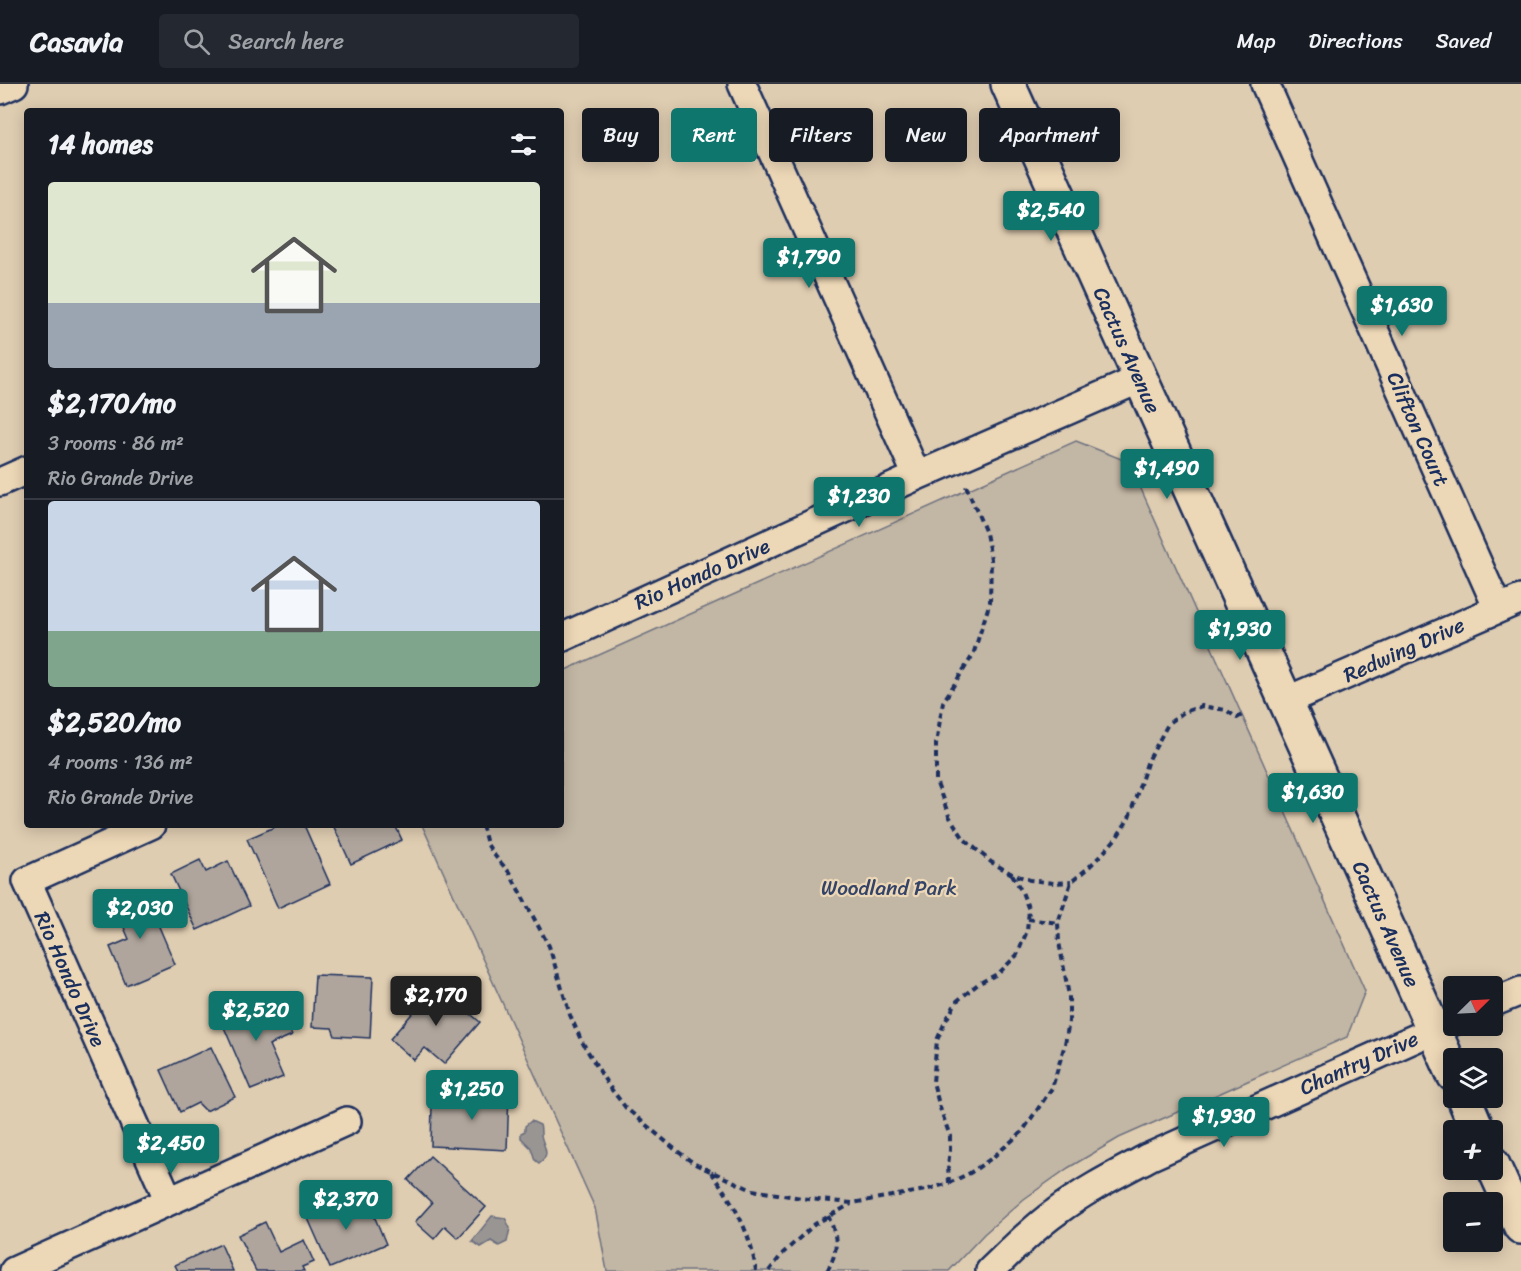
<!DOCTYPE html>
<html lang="en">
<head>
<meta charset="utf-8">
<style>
  :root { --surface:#171b24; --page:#242831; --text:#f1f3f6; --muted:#9ea1a6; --line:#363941; --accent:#0f766e }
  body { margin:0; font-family:Sriracha,sans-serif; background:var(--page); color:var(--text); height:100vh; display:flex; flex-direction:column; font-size:22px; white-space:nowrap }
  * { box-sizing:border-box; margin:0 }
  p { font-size:20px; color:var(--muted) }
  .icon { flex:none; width:33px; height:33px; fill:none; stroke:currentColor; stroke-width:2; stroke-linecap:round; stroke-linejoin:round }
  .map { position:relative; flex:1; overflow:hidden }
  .side { position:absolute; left:24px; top:24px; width:540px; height:720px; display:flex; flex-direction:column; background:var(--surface); border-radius:6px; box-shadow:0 3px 15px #0003 }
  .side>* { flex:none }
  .banner { position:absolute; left:582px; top:24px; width:570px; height:54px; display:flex; gap:12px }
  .needle { width:39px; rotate:66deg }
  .fabs { position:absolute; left:1443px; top:892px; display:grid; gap:12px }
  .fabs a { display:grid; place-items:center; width:60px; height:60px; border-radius:6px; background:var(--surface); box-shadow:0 3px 15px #0003; font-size:30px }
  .price { position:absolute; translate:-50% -51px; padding:0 14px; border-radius:6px; background:var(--accent); color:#fff; font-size:20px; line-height:39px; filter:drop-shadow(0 2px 3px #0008) }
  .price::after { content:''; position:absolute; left:50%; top:36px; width:18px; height:14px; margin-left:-9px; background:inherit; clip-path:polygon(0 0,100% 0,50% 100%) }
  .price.current { background:#222; color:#fff }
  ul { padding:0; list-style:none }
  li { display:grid; align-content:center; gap:12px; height:318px; padding:0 24px }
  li+li { border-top:2px solid var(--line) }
  li span { display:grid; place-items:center; height:186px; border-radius:6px; color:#555 }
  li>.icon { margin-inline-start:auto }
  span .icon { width:108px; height:108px; fill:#fffc; stroke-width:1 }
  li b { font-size:26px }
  h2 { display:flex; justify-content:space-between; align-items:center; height:72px; padding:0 24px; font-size:26px }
  .pill { padding:0 21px; border-radius:6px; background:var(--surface); box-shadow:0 3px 15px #0003; font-size:21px; line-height:54px }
  .pill.current { background:var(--accent); color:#fff }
  header { display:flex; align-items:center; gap:36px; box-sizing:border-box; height:84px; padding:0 30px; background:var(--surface); border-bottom:2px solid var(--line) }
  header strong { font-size:28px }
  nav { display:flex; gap:33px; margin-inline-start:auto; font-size:21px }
  .search { width:420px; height:54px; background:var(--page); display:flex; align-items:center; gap:15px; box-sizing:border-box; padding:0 21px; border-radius:6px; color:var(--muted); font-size:22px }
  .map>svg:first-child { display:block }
  .green { fill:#c2b6a4; stroke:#6e7281; stroke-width:1.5 }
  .water { fill:#999593; stroke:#676c7e; stroke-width:1.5 }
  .building { fill:#afa59c; stroke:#1b2f5e; stroke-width:1.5 }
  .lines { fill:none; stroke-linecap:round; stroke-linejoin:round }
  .minor-casing { stroke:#1b2f5e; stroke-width:32 }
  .secondary-casing { stroke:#1b2f5e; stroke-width:38 }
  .path { stroke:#1b2f5e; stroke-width:4; stroke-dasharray:6 4.5; stroke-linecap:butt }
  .minor { stroke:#ecd7b6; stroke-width:27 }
  .secondary { stroke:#ecd7b6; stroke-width:33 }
  .labels { text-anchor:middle; stroke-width:4.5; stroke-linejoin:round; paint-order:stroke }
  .street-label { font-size:21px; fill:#1b2f5e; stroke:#ecd7b6 }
  .park-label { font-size:21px; fill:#344368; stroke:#ecd7b6 }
</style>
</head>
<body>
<header>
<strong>Casavia</strong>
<div class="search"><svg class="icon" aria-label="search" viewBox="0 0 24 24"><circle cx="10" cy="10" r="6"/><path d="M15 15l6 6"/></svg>Search here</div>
<nav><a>Map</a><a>Directions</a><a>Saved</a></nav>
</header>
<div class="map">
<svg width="1521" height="1187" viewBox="0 0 1521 1187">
  <rect width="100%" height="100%" fill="#dfcdb1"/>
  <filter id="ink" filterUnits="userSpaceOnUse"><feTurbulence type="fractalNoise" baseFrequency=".0167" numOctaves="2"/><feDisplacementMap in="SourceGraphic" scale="12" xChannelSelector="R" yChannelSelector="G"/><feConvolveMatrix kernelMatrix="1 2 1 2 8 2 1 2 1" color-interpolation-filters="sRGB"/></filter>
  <g filter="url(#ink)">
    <!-- green -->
    <path class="green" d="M1076 357 1129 378 1365 907 1347 953 1119 1054 1068 1084 1024 1115 984 1150 949 1187H607L595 1124 422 741H561V588Z"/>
    <!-- water -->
    <path class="water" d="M531 1037 540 1041C541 1044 541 1048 541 1051 543 1063 552 1070 539 1079L535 1076 531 1064 521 1054V1049L525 1047V1042Z
      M492 1132 505 1134 510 1144 507 1158 499 1162 491 1157 481 1163 472 1157Z"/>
    <!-- building -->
    <path class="building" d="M279 741H304L330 800 278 824 247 755Z
      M333 741H395L402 756 351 780Z
      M200 776 206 788 228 777 249 822 197 846 171 790Z
      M143 805 175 880 126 901 110 863 129 855 113 818Z
      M315 891 373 893 370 954 335 952 332 944 312 943Z
      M437 901 480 938 444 980 425 964 414 976 390 955Z
      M261 917 268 934 282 928 292 951 269 961 283 993 251 1006 220 934Z
      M211 963 235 1013 206 1027 198 1019 180 1028 161 986Z
      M457 1006 509 1008 507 1066 431 1062 432 1021 456 1022Z
      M430 1072 486 1123 458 1154 445 1142 434 1155 415 1138 432 1119 408 1096Z
      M343 1114 347 1124 367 1115 386 1160 330 1184 306 1130Z
      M265 1138 279 1168 304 1156 314 1178 302 1183 304 1187H256L238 1151Z
      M221 1160 233 1187H178L175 1181Z"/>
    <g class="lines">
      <!-- minor casing -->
      <g class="minor-casing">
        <path id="minor" d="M742 0 917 392
          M1265 0 1498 525
          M0 6 14 0
          M0 398 27 386
          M561 554 917 392 1140 295
          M1286 617 1521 515
          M151 741 27 797 169 1117
          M1492 919 1521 907
          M14 1187 347 1037
          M990 1187C1011 1167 1032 1145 1056 1128 1085 1106 1117 1090 1149 1073L1454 937"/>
      </g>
      <!-- secondary casing -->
      <g class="secondary-casing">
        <path id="secondary" d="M1008 0 1454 991
          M1464 1014 1478 1047
          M1492 1079 1521 1143"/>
      </g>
      <!-- path -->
      <path class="path" d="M966 402 986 449 991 475 990 518 973 571 943 618 936 660V697L949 732 964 755 991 778 1012 790 1030 796 1054 799 1071 798
        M482 741 487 760 495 772 509 788 549 862 570 931 581 956 608 1001 626 1024 677 1067 695 1080 752 1106 808 1115 852 1119 926 1106 949 1099 970 1089 992 1074 1022 1048 1052 1004 1065 960 1069 937V912L1059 858 1058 839 1071 798 1088 784 1104 768 1117 753 1129 734 1147 679 1168 640 1184 628 1202 622 1226 626 1237 634 1245 629
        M1028 835 1058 839
        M711 1088C734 1119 751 1149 756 1187
        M949 1099 948 1081 950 1066V1052L940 1024 933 998 937 956 945 938 957 917 978 900 999 889 1017 871 1027 847 1029 826 1022 808 1012 790
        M769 1187 783 1169 815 1140 851 1120
        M827 1187C839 1167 838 1152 828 1132"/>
      <!-- minor -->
      <use href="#minor" class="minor"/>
      <!-- secondary -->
      <use href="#secondary" class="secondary"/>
    </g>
  </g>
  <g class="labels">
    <!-- street labels -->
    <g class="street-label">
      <text transform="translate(1127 266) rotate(66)" y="7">Cactus Avenue</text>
      <text transform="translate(1418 345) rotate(66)" y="7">Clifton Court</text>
      <text transform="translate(702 490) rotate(-24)" y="7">Rio Hondo Drive</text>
      <text transform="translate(1404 566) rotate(-24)" y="7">Redwing Drive</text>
      <text transform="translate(1386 840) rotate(66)" y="7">Cactus Avenue</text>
      <text transform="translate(70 895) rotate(66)" y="7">Rio Hondo Drive</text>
      <text transform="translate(1359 979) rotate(-24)" y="7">Chantry Drive</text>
    </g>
    <!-- park labels -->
    <g class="park-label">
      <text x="889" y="811">Woodland Park</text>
    </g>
  </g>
</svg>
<div class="fabs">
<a><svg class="needle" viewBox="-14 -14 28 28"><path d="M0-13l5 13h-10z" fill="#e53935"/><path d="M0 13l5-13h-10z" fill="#9ea1a6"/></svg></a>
<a><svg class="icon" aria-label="layers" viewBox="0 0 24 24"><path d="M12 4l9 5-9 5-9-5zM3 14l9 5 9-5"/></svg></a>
<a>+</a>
<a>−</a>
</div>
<b class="price" style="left:1051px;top:158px">$2,540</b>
<b class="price" style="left:809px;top:205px">$1,790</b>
<b class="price" style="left:1402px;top:253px">$1,630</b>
<b class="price" style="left:1167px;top:416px">$1,490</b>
<b class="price" style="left:859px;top:444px">$1,230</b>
<b class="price" style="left:1240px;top:577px">$1,930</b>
<b class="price" style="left:1313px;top:740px">$1,630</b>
<b class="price" style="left:140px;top:856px">$2,030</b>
<b class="price current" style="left:436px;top:943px">$2,170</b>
<b class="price" style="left:256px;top:958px">$2,520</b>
<b class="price" style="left:472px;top:1037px">$1,250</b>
<b class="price" style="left:1224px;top:1064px">$1,930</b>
<b class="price" style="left:171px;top:1091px">$2,450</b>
<b class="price" style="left:346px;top:1147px">$2,370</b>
<div class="banner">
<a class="pill">Buy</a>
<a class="pill current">Rent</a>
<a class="pill">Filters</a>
<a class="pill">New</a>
<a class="pill">Apartment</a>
</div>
<section class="side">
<h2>14 homes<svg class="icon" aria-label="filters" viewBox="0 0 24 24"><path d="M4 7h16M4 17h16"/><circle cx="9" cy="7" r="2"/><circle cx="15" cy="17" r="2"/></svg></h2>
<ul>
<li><span style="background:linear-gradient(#dfe7d0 65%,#9aa5b1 0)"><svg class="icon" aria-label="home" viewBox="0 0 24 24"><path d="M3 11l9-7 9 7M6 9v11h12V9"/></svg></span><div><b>$2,170/mo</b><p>3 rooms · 86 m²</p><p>Rio Grande Drive</p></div></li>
<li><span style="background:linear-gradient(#c9d6e8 70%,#7fa58c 0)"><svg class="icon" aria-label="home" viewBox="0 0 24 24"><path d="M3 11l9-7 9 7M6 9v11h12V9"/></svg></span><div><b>$2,520/mo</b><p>4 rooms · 136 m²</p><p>Rio Grande Drive</p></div></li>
</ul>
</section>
</div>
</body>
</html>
